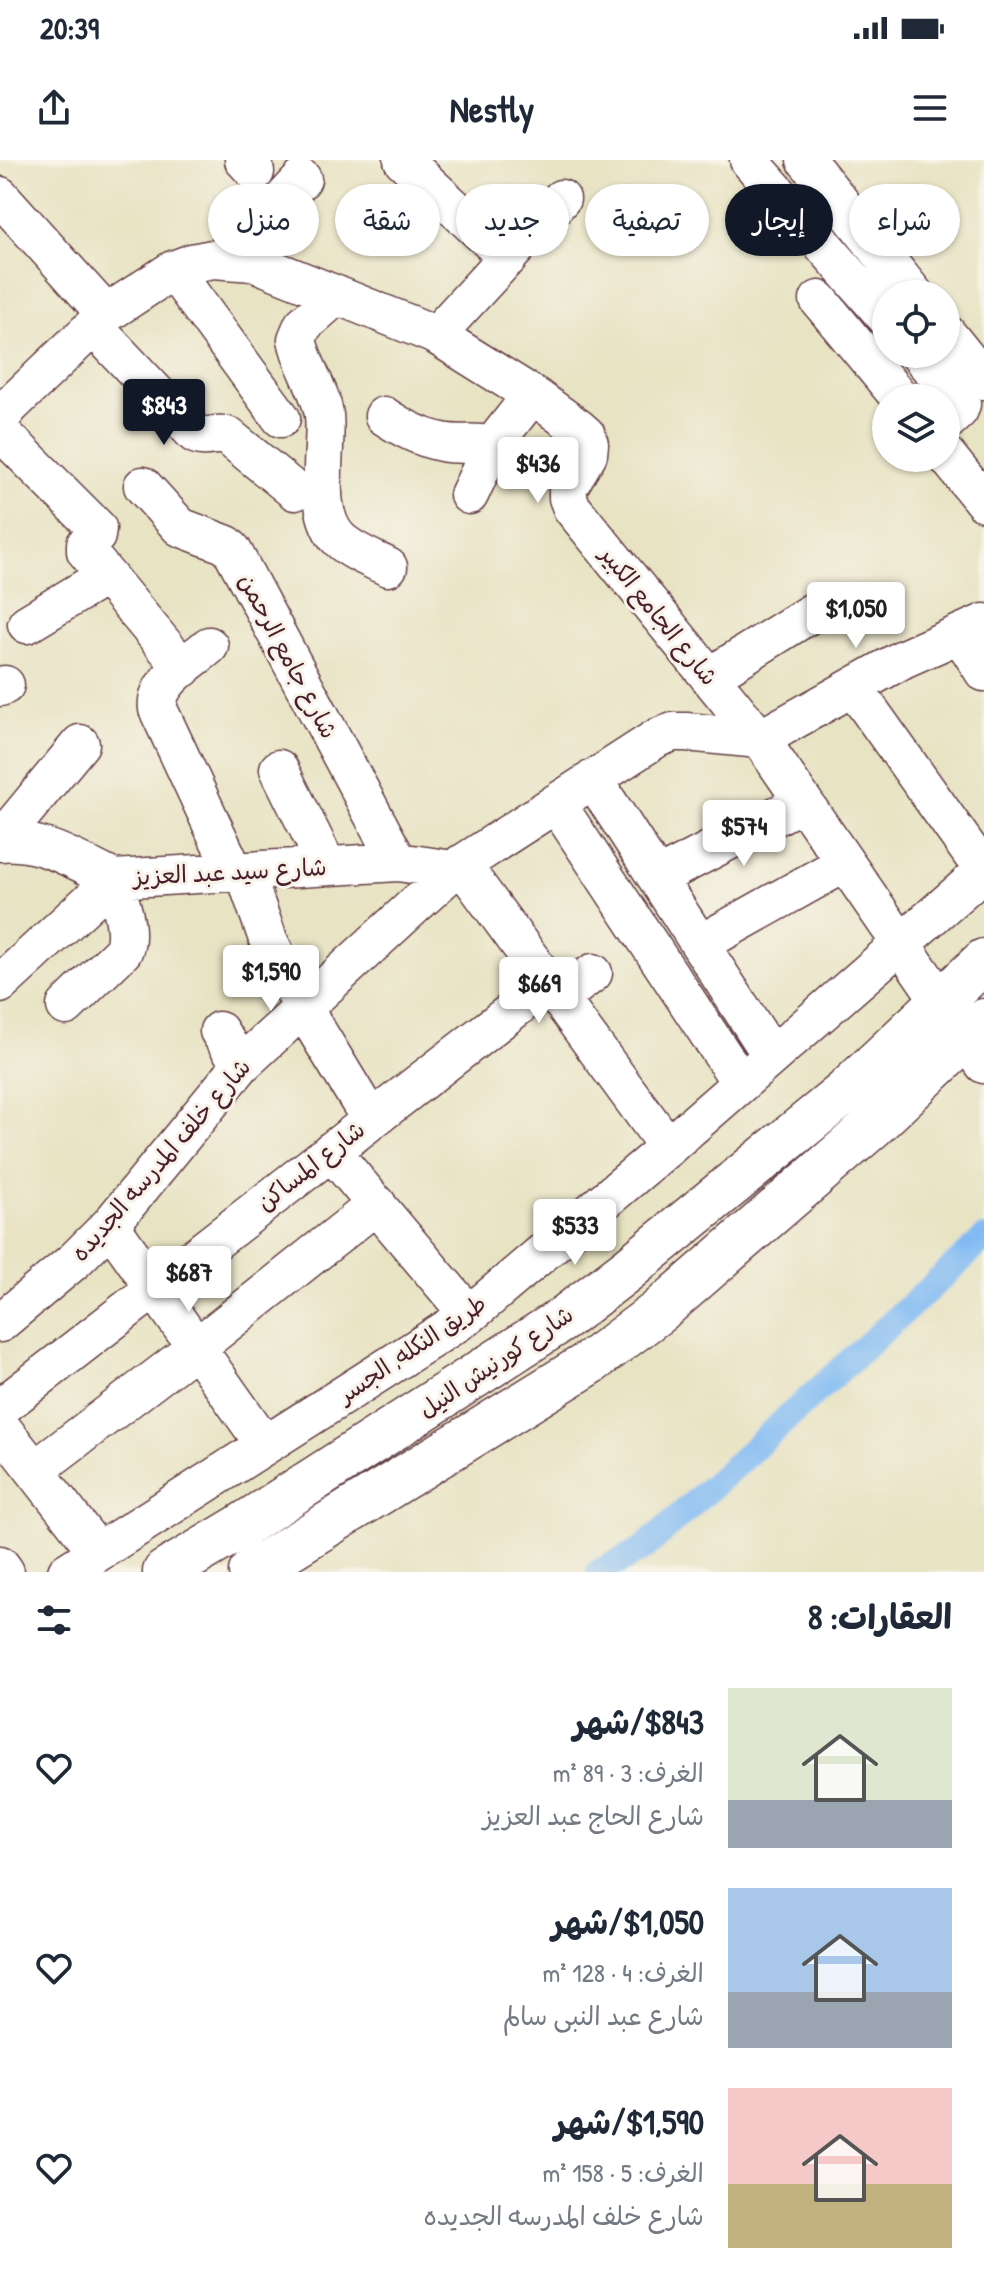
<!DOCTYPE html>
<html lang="ar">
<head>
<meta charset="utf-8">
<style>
  :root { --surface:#fff; --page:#f2f2f3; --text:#1f2937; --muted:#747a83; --accent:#111827 }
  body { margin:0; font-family:"Patrick Hand","Playpen Sans Arabic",sans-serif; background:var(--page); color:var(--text); direction:rtl; height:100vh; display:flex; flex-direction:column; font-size:30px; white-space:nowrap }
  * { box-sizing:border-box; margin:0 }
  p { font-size:26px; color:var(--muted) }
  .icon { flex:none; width:44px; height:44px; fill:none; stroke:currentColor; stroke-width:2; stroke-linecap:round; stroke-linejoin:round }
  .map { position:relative; height:1412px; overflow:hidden; direction:ltr }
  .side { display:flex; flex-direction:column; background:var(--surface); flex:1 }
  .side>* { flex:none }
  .guide { position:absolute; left:24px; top:24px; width:936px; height:72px; direction:rtl; display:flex; gap:16px }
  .buttons { position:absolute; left:872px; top:120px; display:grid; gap:16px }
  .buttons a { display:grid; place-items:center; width:88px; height:88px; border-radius:50%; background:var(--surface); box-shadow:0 2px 6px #0004; font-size:40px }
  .price { position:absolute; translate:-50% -68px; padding:0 18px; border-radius:8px; background:#fff; color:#222; font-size:26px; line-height:52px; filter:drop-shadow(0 2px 4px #0008) }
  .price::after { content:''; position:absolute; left:50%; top:48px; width:24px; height:18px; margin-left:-12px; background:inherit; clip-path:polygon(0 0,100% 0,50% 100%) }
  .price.selected { background:var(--accent); color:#fff }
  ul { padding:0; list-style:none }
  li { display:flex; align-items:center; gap:24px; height:200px; padding:0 32px }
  li span { display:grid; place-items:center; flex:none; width:224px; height:160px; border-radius:0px; color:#555 }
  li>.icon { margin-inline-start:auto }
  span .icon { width:96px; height:96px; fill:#fffc; stroke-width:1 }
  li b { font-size:34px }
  h2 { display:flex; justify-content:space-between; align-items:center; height:96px; padding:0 32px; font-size:34px }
  .tag { padding:0 28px; border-radius:36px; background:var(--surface); box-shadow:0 2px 6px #0004; font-size:28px; line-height:72px }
  .tag.selected { background:var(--accent); color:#fff }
  .status { display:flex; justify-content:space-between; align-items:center; height:56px; padding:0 40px; background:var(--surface); direction:ltr }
  .status svg { height:22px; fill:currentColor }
  header { display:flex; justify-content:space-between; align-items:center; height:104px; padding:0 32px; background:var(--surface); font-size:36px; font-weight:700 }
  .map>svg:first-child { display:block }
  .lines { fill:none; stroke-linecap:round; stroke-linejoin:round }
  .canal { stroke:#82bbf3; stroke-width:26 }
  .minor-casing { stroke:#623c42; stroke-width:41 }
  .major-casing { stroke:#623c42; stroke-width:47 }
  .minor { stroke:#fff; stroke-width:38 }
  .major { stroke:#fff; stroke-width:44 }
  .labels { text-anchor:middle; stroke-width:6; stroke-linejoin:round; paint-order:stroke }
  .street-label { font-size:24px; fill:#4a1f2b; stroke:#f7f3e8 }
</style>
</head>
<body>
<div class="status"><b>20:39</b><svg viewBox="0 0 49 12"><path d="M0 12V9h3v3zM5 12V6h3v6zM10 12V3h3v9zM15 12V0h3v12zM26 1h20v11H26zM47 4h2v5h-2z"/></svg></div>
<header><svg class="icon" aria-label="menu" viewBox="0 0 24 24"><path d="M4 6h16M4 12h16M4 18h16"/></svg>Nestly<svg class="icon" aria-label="share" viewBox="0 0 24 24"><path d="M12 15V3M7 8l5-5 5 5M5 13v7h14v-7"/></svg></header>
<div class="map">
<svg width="984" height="1412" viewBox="0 0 984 1412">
  <rect width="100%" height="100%" fill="#f7f3e8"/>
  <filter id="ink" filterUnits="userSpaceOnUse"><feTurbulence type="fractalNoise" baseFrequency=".0125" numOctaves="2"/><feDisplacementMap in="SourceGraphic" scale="16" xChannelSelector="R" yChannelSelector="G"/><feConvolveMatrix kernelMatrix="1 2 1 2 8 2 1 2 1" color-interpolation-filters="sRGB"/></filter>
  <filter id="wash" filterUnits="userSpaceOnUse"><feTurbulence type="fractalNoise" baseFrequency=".006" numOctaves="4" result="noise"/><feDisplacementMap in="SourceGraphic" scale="32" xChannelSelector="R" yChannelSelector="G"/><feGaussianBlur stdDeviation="1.8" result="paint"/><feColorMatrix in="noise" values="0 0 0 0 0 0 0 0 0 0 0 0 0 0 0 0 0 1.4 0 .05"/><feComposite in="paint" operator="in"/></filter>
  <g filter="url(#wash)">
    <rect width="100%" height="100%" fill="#e8e3c3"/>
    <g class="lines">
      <!-- canal -->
      <path class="canal" d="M599 1412 643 1389 984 1079"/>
    </g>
  </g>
  <g filter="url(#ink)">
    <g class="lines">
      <!-- minor casing -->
      <g class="minor-casing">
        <path id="minor" d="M244 0 255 12
          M403 0 508 98
          M749 0 886 157
          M806 0 914 134
          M0 36 106 154
          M228 99 302 19
          M173 110 281 258
          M337 135 303 165 297 179C302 206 320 228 324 255 328 289 311 353 340 380 353 392 372 399 388 407
          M819 140 900 238
          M93 166 195 274C207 280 217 271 229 277L295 331
          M946 173 984 220
          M436 175 561 39
          M919 194 961 244 959 250 946 262
          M384 256C402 268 420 278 442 282 459 286 475 281 492 286
          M0 259 10 246 106 154 173 110 192 103 213 99 254 102 436 175 537 238 578 268 586 275 589 284 588 294 568 327V338L572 348 760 579 984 904
          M0 271 97 368 96 376 86 384V391L183 508
          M946 295 984 342
          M143 326 180 367 227 385 232 390 398 702
          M469 335 492 286 532 235
          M27 464 106 416
          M960 474 984 512
          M209 486C191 502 154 522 158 549L234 712
          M709 517 813 452
          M0 527 5 525
          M279 609 327 706
          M593 619 772 896
          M556 643 741 923
          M0 681 80 584
          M0 682C41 678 78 702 114 719 119 741 132 770 123 791L66 846
          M461 704 668 987
          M244 711 269 782 303 848 371 960
          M657 718 803 642
          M700 784 845 703
          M0 824 114 719 398 702 453 710
          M558 839 593 813
          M219 871 241 905
          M331 991 469 1155
          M110 1065 265 1285
          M0 1163 75 1100 110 1065 241 905 453 710 657 578 673 572H686L760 579 903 499 984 463
          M0 1248 547 824
          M0 1266 98 1392
          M35 1310 197 1187 377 1044
          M0 1405 5 1412
          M67 1412 469 1155 668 987 984 711 853 527"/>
      </g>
      <!-- major casing -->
      <g class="major-casing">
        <path id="major" d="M165 1412 237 1369 563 1159 627 1110 844 933 984 801
          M251 1412 591 1202 658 1152 874 965 984 861"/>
      </g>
      <!-- minor -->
      <use href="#minor" class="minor"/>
      <!-- major -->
      <use href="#major" class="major"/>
    </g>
  </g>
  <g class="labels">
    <!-- street labels -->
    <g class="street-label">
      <text transform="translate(659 456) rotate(51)" y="8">شارع الجامع الكبير</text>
      <text transform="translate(288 496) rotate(62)" y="8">شارع جامع الرحمن</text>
      <text transform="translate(230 712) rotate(-3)" y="8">شارع سيد عبد العزيز</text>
      <text transform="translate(161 1000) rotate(-49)" y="8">شارع خلف المدرسه الجديده</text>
      <text transform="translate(311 1006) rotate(-38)" y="8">شارع المساكن</text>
      <text transform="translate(412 1189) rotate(-34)" y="8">طريق النكله, الجسر</text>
      <text transform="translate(496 1202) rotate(-34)" y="8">شارع كورنيش النيل</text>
    </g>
  </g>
</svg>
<div class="buttons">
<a><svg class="icon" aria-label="locate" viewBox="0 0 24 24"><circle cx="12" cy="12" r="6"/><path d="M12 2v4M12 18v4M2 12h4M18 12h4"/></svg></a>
<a><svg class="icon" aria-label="layers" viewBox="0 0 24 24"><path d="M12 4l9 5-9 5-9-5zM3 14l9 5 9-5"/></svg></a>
</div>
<b class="price selected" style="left:164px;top:287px">$843</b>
<b class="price" style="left:538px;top:345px">$436</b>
<b class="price" style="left:856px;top:490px">$1,050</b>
<b class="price" style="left:744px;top:708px">$574</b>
<b class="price" style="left:271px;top:853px">$1,590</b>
<b class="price" style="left:539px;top:865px">$669</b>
<b class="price" style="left:575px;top:1107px">$533</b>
<b class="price" style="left:189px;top:1154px">$687</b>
<div class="guide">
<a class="tag">شراء</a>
<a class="tag selected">إيجار</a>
<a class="tag">تصفية</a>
<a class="tag">جديد</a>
<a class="tag">شقة</a>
<a class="tag">منزل</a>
</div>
</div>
<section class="side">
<h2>العقارات: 8<svg class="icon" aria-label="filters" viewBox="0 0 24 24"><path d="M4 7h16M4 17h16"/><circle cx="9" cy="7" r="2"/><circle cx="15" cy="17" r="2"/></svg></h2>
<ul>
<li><span style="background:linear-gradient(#dfe7d0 70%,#9aa5b1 0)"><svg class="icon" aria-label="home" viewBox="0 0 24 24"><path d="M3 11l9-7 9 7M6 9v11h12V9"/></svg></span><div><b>$843/شهر</b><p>الغرف: 3 · 89 m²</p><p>شارع الحاج عبد العزيز</p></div><svg class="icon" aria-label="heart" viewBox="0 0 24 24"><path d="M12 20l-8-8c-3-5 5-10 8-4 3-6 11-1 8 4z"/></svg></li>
<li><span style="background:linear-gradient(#a9c7e8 65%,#9aa5b1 0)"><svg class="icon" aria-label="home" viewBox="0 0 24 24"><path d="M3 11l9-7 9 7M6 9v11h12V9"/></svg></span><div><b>$1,050/شهر</b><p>الغرف: 4 · 128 m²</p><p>شارع عبد النبى سالم</p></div><svg class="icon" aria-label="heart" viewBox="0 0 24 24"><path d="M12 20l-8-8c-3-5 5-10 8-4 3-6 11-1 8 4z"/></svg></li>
<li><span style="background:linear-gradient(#f6c9c9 60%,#c2b280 0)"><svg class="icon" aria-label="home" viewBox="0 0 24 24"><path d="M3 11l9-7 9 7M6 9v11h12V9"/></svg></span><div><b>$1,590/شهر</b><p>الغرف: 5 · 158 m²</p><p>شارع خلف المدرسه الجديده</p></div><svg class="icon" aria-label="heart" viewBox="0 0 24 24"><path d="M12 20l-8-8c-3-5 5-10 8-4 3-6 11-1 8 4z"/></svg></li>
</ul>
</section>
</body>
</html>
